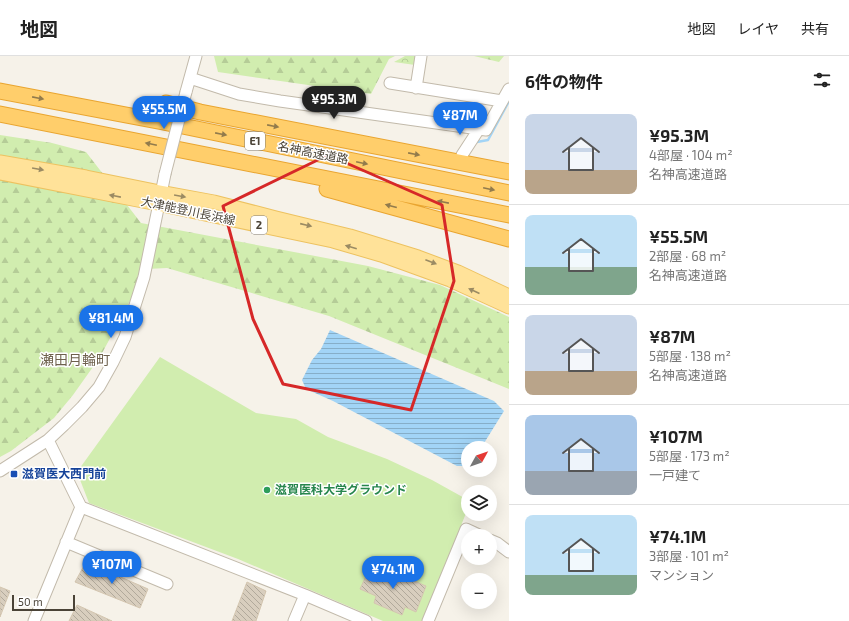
<!DOCTYPE html>
<html lang="ja">
<head>
<meta charset="utf-8">
<style>
  :root { --surface:#fff; --page:#f6f6f6; --text:#222; --muted:#767676; --line:#e0e0e0; --accent:#1a73e8 }
  body { margin:0; font-family:"Exo 2","Noto Sans JP",sans-serif; background:var(--page); color:var(--text); height:100vh; display:flex; flex-direction:column; font-size:15px; white-space:nowrap }
  * { box-sizing:border-box; margin:0 }
  p { font-size:13px; color:var(--muted) }
  .icon { flex:none; width:22px; height:22px; fill:none; stroke:currentColor; stroke-width:2; stroke-linecap:round; stroke-linejoin:round }
  .map { position:relative; flex:1; overflow:hidden }
  .details { display:flex; flex-direction:column; background:var(--surface); width:340px }
  .details>* { flex:none }
  .needle { width:26px; rotate:50deg }
  .buttons { position:absolute; left:461px; top:385px; display:grid; gap:8px }
  .buttons a { display:grid; place-items:center; width:36px; height:36px; border-radius:50%; background:var(--surface); box-shadow:0 4px 16px #0002; font-size:20px }
  .scale { position:absolute; left:12px; bottom:10px; width:63px; box-sizing:border-box; padding-left:4px; border:2px solid #4a4337; border-top:0; font-size:11px; line-height:14px; white-space:nowrap; color:#4a4337; -webkit-text-stroke:3px #fff; paint-order:stroke }
  .price { position:absolute; translate:-50% -34px; padding:0 9px; border-radius:14px; background:var(--accent); color:#fff; font-size:13px; line-height:26px; filter:drop-shadow(0 1px 2px #0008) }
  .price::after { content:''; position:absolute; left:50%; top:24px; width:12px; height:9px; margin-left:-6px; background:inherit; clip-path:polygon(0 0,100% 0,50% 100%) }
  .price.current { background:#222; color:#fff }
  ul { padding:0; list-style:none }
  li { display:flex; align-items:center; gap:12px; height:100px; padding:0 16px }
  li+li { border-top:1px solid var(--line) }
  li span { display:grid; place-items:center; flex:none; width:112px; height:80px; border-radius:8px; color:#555 }
  li>.icon { margin-inline-start:auto }
  span .icon { width:48px; height:48px; fill:#fffc; stroke-width:1 }
  li b { font-size:17px }
  h2 { display:flex; justify-content:space-between; align-items:center; height:48px; padding:0 16px; font-size:17px }
  header { display:flex; align-items:center; gap:24px; box-sizing:border-box; height:56px; padding:0 20px; background:var(--surface); border-bottom:1px solid var(--line) }
  header strong { font-size:19px }
  nav { display:flex; gap:22px; margin-inline-start:auto; font-size:14px }
  main { display:flex; flex:1; min-height:0 }
  .map>svg:first-child { display:block }
  .forest { fill:url(#forest-firs) }
  .park { fill:url(#park-crowns) }
  .pitch { fill:#d1edaf }
  .water { fill:url(#water-rules) }
  .lines { fill:none; stroke-linecap:round; stroke-linejoin:round }
  .stream { stroke:#a2d4f6; stroke-width:2.5 }
  .building { fill:url(#building-back-hatch); stroke:#d4c6b0 }
  .minor-casing { stroke:#c2baab; stroke-width:13 }
  .major-casing { stroke:#edc260; stroke-width:15 }
  .highway-casing { stroke:#e9a530; stroke-width:17 }
  .minor { stroke:#fff; stroke-width:11 }
  .major { stroke:#ffe299; stroke-width:13 }
  .highway { stroke:#ffce6b; stroke-width:15 }
  .minor-bridge-casing { stroke:#c2baab; stroke-width:13; stroke-linecap:butt }
  .minor-bridge { stroke:#fff; stroke-width:11 }
  .oneway { fill:#927b4c }
  .oneway2 { fill:#9b8b63 }
  .marked { fill:none; stroke:#d62828; stroke-width:3; stroke-linejoin:round }
  .transit-dot { fill:#1a4fb4; stroke:#fff; stroke-width:1.5 }
  .leisure-dot { fill:#2e9e5b; stroke:#fff; stroke-width:1.5 }
  .labels { text-anchor:middle; stroke-width:3; stroke-linejoin:round; paint-order:stroke }
  .shield { fill:#fff; stroke:#807b73; stroke-width:1 }
  .shield-label { font-size:11px; font-weight:bold; fill:#4a4337 }
  .street-label { font-size:12px; fill:#4a4337; stroke:#fff }
  .transit-label { font-size:12px; font-weight:bold; fill:#164399; stroke:#fff; text-anchor:start }
  .leisure-label { font-size:12px; font-weight:bold; fill:#27864d; stroke:#fff; text-anchor:start }
  .quarter-label { font-size:14px; fill:#6e614d; stroke:#fff }
</style>
</head>
<body>
<header>
<strong>地図</strong>
<nav><a>地図</a><a>レイヤ</a><a>共有</a></nav>
</header>
<main>
<div class="map">
<svg width="509" height="565" viewBox="0 0 509 565">
  <defs>
    <pattern id="forest-firs" width="22" height="20" patternUnits="userSpaceOnUse"><rect width="22" height="20" fill="#d1edaf"/><path d="M5 1l3.5 6h-7zM16 11l3.5 6h-7z" fill="#b5cc97"/></pattern>
    <pattern id="park-crowns" width="20" height="18" patternUnits="userSpaceOnUse"><rect width="20" height="18" fill="#d1edaf"/><path d="M2 6a3 3 0 1 1 6 0M12 15a3 3 0 1 1 6 0" fill="none" stroke="#b5cc97"/></pattern>
    <pattern id="water-rules" width="6" height="5" patternUnits="userSpaceOnUse"><rect width="6" height="5" fill="#a2d4f6"/><path d="M0 2.5h6" fill="none" stroke="#86aec8"/></pattern>
    <pattern id="building-back-hatch" width="6" height="6" patternUnits="userSpaceOnUse"><rect width="6" height="6" fill="#d8cebe"/><path d="M-1 5l2 2M0 0l6 6M5-1l2 2" fill="none" stroke="#b1a99b"/></pattern>
  </defs>
  <rect width="100%" height="100%" fill="#f6f2e9"/>
  <!-- forest -->
  <path class="forest" d="M214 0H395L389 3 371 38 218 16Z
    M474 0H504L499 6Z
    M0 79 52 87 86 96 141 167 368 210 440 229 509 261V333L329 260 167 212 147 213 100 301 73 339 54 362 11 395 0 401Z"/>
  <!-- park -->
  <path class="park" d="M405 0H416L415 9 394 6Z"/>
  <!-- pitch -->
  <path class="pitch" d="M160 301 256 357 296 363 328 381 387 403 432 424 468 444V452L424 563 422 565H383L238 503 89 447 77 416Z"/>
  <!-- water -->
  <path class="water" d="M330 274 494 345 504 355 481 392H468V410H457L333 345 306 333 302 324 312 304 321 293Z"/>
  <g class="lines">
    <!-- stream -->
    <path class="stream" d="M477 86 488 84 509 45"/>
  </g>
  <!-- building -->
  <path class="building" d="M86 506 148 533 140 552 75 526Z
    M372 507 426 530 416 556 405 551 402 559 374 547 376 540 360 533Z
    M247 526 266 535 256 565H232Z
    M0 531 10 535 0 561Z
    M77 549 112 565H69Z"/>
  <g class="lines">
    <!-- minor casing -->
    <g class="minor-casing">
      <path id="minor" d="M190 22 239 38 280 45 486 74 509 33
        M390 27 502 45
        M416 32 421 0
        M186 36 196 0
        M462 99 479 73
        M48 384 81 451 305 539 366 565
        M0 415 48 384 64 369 82 351 99 331 113 306 125 281 144 221 165 118
        M490 484 497 487 509 496
        M66 486 167 528
        M34 565 81 451
        M294 565 305 539
        M428 565 466 473 481 480"/>
    </g>
    <!-- major casing -->
    <g class="major-casing">
      <path id="major" d="M0 106 86 121 160 136 214 146 276 162 350 180 418 201 458 216 509 240
        M0 117 158 148 333 185 381 199 450 224 509 251"/>
    </g>
    <!-- highway casing -->
    <g class="highway-casing">
      <path id="highway" d="M0 35 163 66 509 137
        M166 47 200 56 509 116
        M0 58 509 159
        M327 133 509 183"/>
    </g>
    <!-- minor -->
    <use href="#minor" class="minor"/>
    <!-- major -->
    <use href="#major" class="major"/>
    <!-- highway -->
    <use href="#highway" class="highway"/>
    <!-- minor-bridge casing -->
    <g class="minor-bridge-casing">
      <path id="minor-bridge" d="M165 118 186 36"/>
    </g>
    <!-- minor-bridge -->
    <use href="#minor-bridge" class="minor-bridge"/>
  </g>
  <!-- one-way arrows -->
  <defs><path id="oneway-solid" d="M-6-.8H1V-3.2L6.5 0L1 3.2V.8H-6Z"/></defs>
  <g class="oneway">
    <use href="#oneway-solid" transform="translate(38 42) rotate(11)"/>
    <use href="#oneway-solid" transform="translate(273 70) rotate(11)"/>
    <use href="#oneway-solid" transform="translate(221 78) rotate(11)"/>
    <use href="#oneway-solid" transform="translate(151 88) rotate(-168)"/>
    <use href="#oneway-solid" transform="translate(414 98) rotate(11)"/>
    <use href="#oneway-solid" transform="translate(362 107) rotate(12)"/>
    <use href="#oneway-solid" transform="translate(489 133) rotate(12)"/>
    <use href="#oneway-solid" transform="translate(443 146) rotate(-169)"/>
    <use href="#oneway-solid" transform="translate(391 150) rotate(-165)"/>
  </g>
  <g class="oneway2">
    <use href="#oneway-solid" transform="translate(38 113) rotate(10)"/>
    <use href="#oneway-solid" transform="translate(115 140) rotate(-169)"/>
    <use href="#oneway-solid" transform="translate(180 140) rotate(10)"/>
    <use href="#oneway-solid" transform="translate(306 169) rotate(13)"/>
    <use href="#oneway-solid" transform="translate(351 191) rotate(-164)"/>
    <use href="#oneway-solid" transform="translate(431 206) rotate(21)"/>
    <use href="#oneway-solid" transform="translate(474 235) rotate(-156)"/>
  </g>
  <!-- marked area -->
  <path class="marked" d="M328 99 442 149 454 225 411 354 283 328 253 263 223 150Z"/>
  <!-- markers -->
  <rect class="transit-dot" x="10" y="414" width="8" height="8" rx="2"/>
  <circle class="leisure-dot" cx="267" cy="434" r="4"/>
  <g class="labels">
    <!-- shield labels -->
    <g class="shield">
      <rect x="245" y="76" width="20" height="18" rx="3"/>
      <rect x="251" y="160" width="16" height="18" rx="3"/>
    </g>
    <g class="shield-label">
      <text x="255" y="89">E1</text>
      <text x="259" y="173">2</text>
    </g>
    <!-- street labels -->
    <g class="street-label">
      <text transform="translate(313 97) rotate(11)" y="4">名神高速道路</text>
      <text transform="translate(188 155) rotate(12)" y="4">大津能登川長浜線</text>
    </g>
    <!-- transit labels -->
    <g class="transit-label">
      <text x="22" y="422">滋賀医大西門前</text>
    </g>
    <!-- leisure labels -->
    <g class="leisure-label">
      <text x="275" y="438">滋賀医科大学グラウンド</text>
    </g>
    <!-- quarter labels -->
    <g class="quarter-label">
      <text x="75" y="309">瀬田月輪町</text>
    </g>
  </g>
</svg>
<div class="buttons">
<a><svg class="needle" viewBox="-14 -14 28 28"><path d="M0-13l5 13h-10z" fill="#e53935"/><path d="M0 13l5-13h-10z" fill="#767676"/></svg></a>
<a><svg class="icon" aria-label="layers" viewBox="0 0 24 24"><path d="M12 4l9 5-9 5-9-5zM3 14l9 5 9-5"/></svg></a>
<a>+</a>
<a>−</a>
</div>
<div class="scale">50 m</div>
<b class="price current" style="left:334px;top:64px">¥95.3M</b>
<b class="price" style="left:164px;top:74px">¥55.5M</b>
<b class="price" style="left:460px;top:80px">¥87M</b>
<b class="price" style="left:111px;top:283px">¥81.4M</b>
<b class="price" style="left:112px;top:529px">¥107M</b>
<b class="price" style="left:393px;top:534px">¥74.1M</b>
</div>
<section class="details">
<h2>6件の物件<svg class="icon" aria-label="filters" viewBox="0 0 24 24"><path d="M4 7h16M4 17h16"/><circle cx="9" cy="7" r="2"/><circle cx="15" cy="17" r="2"/></svg></h2>
<ul>
<li><span style="background:linear-gradient(#c9d6e8 70%,#b9a48a 0)"><svg class="icon" aria-label="home" viewBox="0 0 24 24"><path d="M3 11l9-7 9 7M6 9v11h12V9"/></svg></span><div><b>¥95.3M</b><p>4部屋 · 104 m²</p><p>名神高速道路</p></div></li>
<li><span style="background:linear-gradient(#bfe0f5 65%,#7fa58c 0)"><svg class="icon" aria-label="home" viewBox="0 0 24 24"><path d="M3 11l9-7 9 7M6 9v11h12V9"/></svg></span><div><b>¥55.5M</b><p>2部屋 · 68 m²</p><p>名神高速道路</p></div></li>
<li><span style="background:linear-gradient(#c9d6e8 70%,#b9a48a 0)"><svg class="icon" aria-label="home" viewBox="0 0 24 24"><path d="M3 11l9-7 9 7M6 9v11h12V9"/></svg></span><div><b>¥87M</b><p>5部屋 · 138 m²</p><p>名神高速道路</p></div></li>
<li><span style="background:linear-gradient(#a9c7e8 70%,#9aa5b1 0)"><svg class="icon" aria-label="home" viewBox="0 0 24 24"><path d="M3 11l9-7 9 7M6 9v11h12V9"/></svg></span><div><b>¥107M</b><p>5部屋 · 173 m²</p><p>一戸建て</p></div></li>
<li><span style="background:linear-gradient(#bfe0f5 75%,#7fa58c 0)"><svg class="icon" aria-label="home" viewBox="0 0 24 24"><path d="M3 11l9-7 9 7M6 9v11h12V9"/></svg></span><div><b>¥74.1M</b><p>3部屋 · 101 m²</p><p>マンション</p></div></li>
</ul>
</section>
</main>
</body>
</html>
